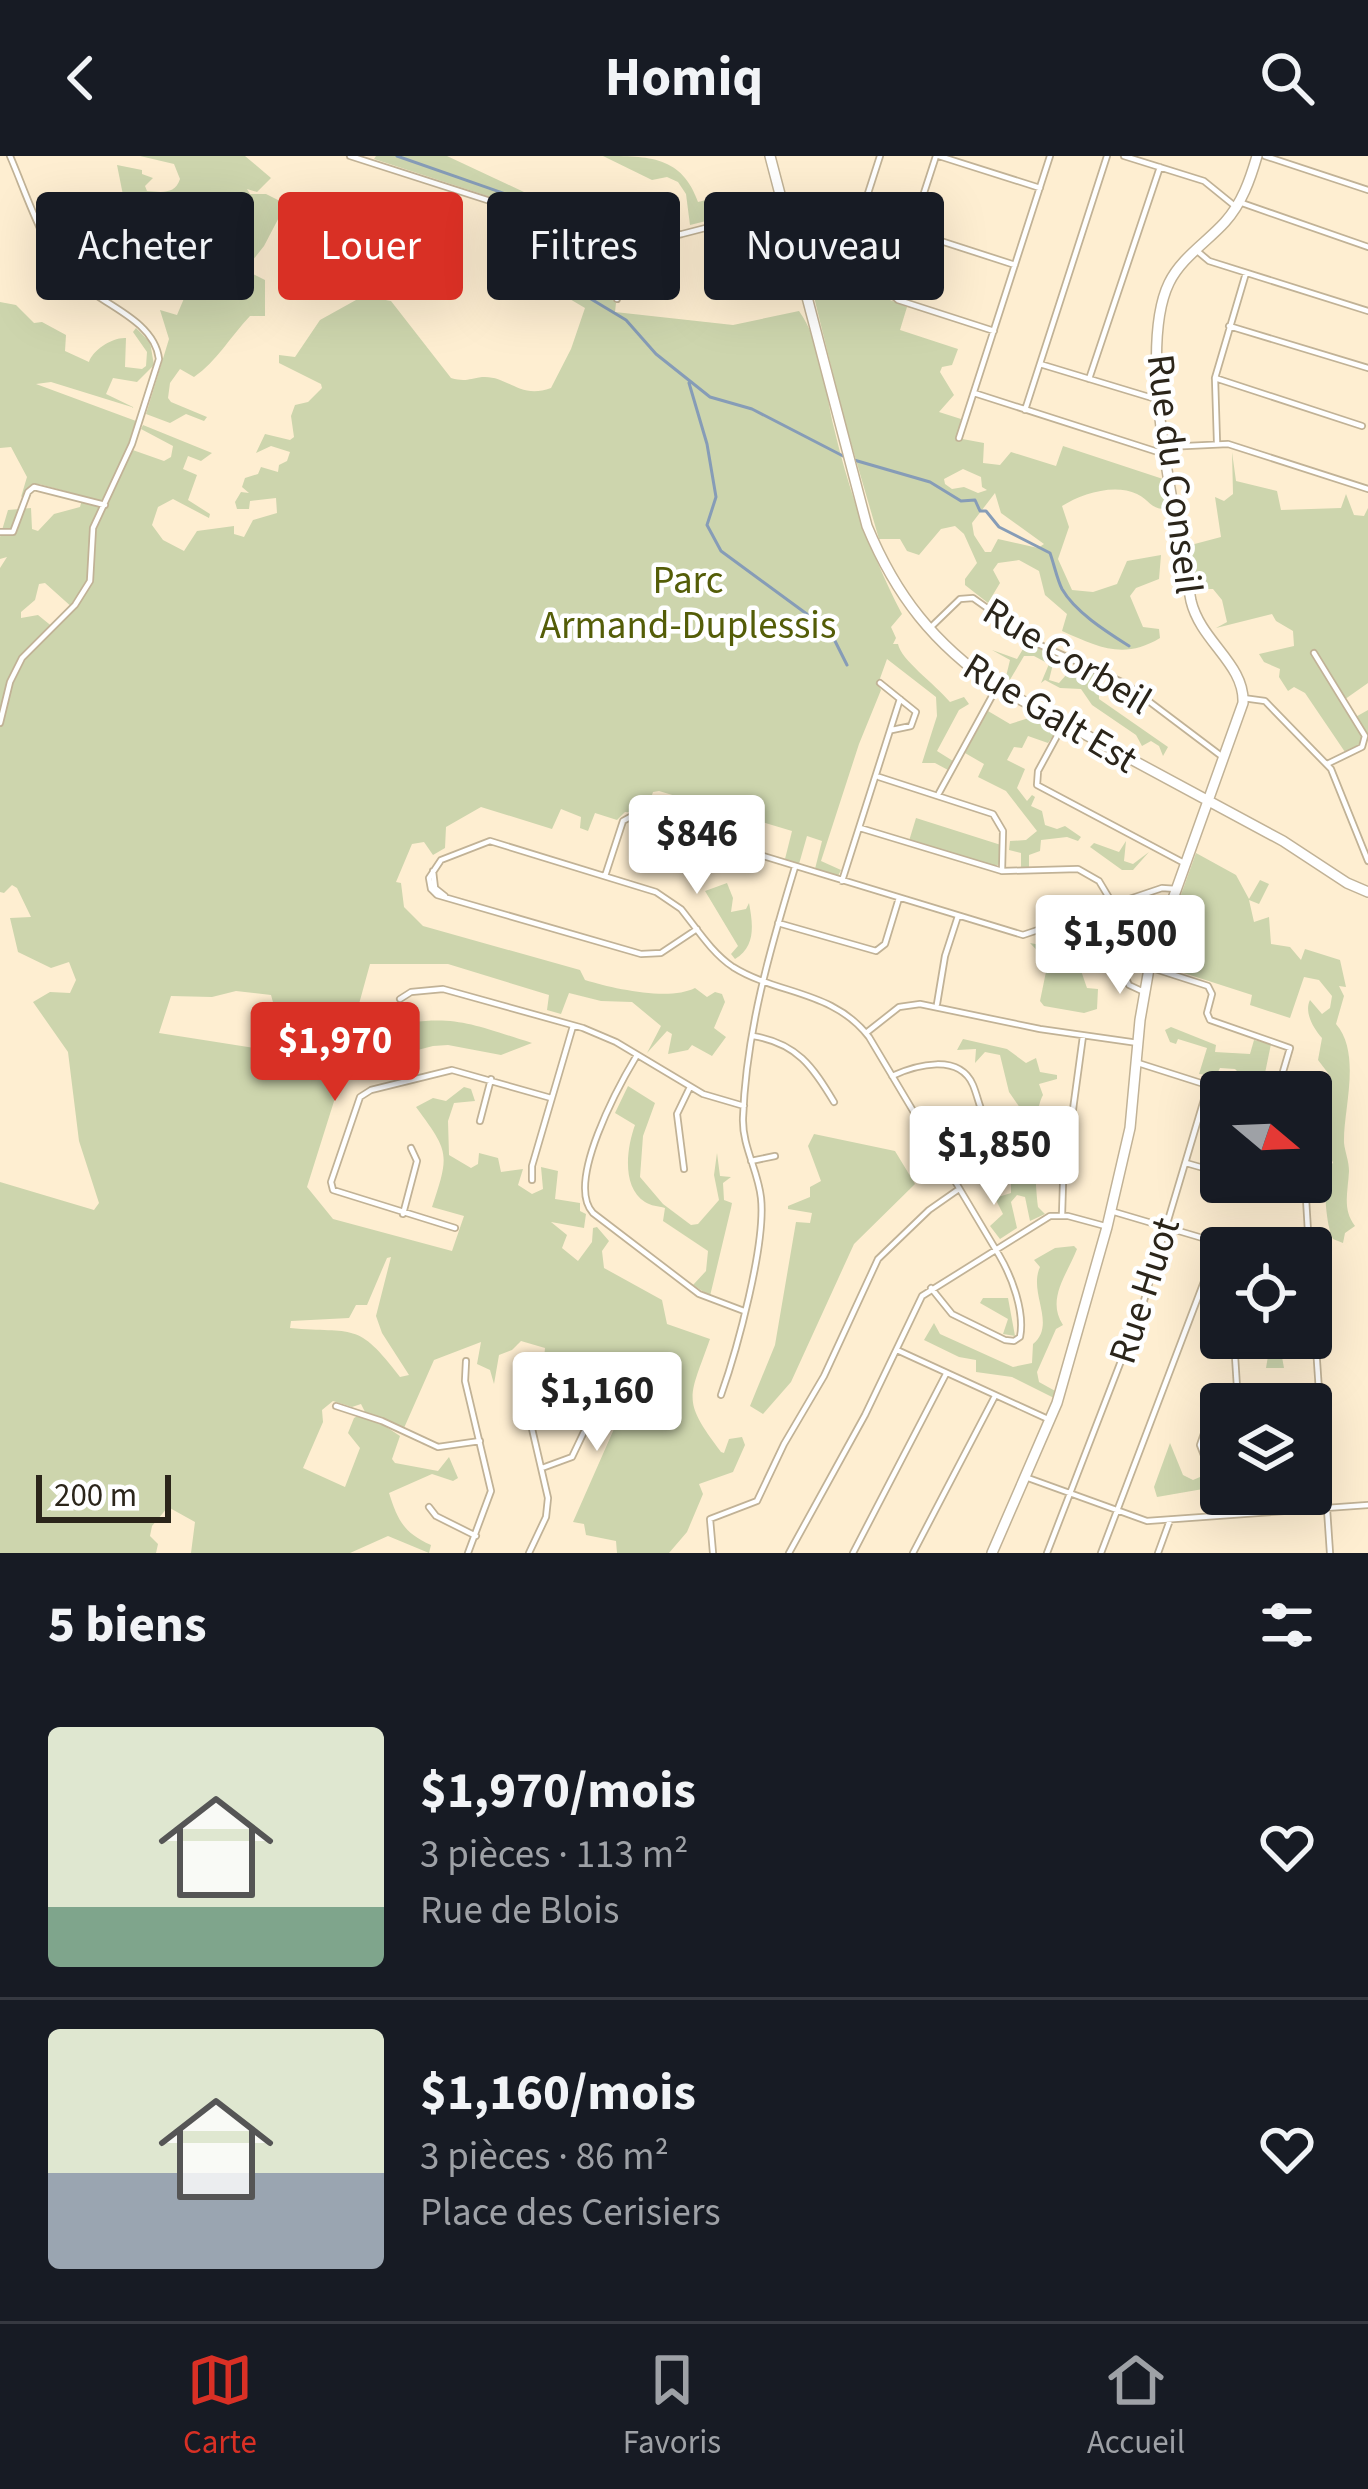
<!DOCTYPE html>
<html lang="fr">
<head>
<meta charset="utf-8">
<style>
  :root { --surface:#171b24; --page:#20242c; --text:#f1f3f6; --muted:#9ea1a6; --line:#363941; --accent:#d93025 }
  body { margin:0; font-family:"Source Sans 3",sans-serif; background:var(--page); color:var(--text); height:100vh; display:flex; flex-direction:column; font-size:45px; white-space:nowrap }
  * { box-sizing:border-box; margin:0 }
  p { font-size:39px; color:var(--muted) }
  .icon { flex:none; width:66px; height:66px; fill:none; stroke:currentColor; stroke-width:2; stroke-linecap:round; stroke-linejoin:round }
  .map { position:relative; height:1397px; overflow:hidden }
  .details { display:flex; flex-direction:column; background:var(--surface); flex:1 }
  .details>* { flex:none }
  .banner { position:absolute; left:36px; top:36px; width:1296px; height:108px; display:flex; gap:24px }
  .needle { width:78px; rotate:109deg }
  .buttons { position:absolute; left:1200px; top:915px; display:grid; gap:24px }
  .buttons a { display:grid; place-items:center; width:132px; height:132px; border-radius:12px; background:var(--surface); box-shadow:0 12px 48px #0002; font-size:60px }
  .scale { position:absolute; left:36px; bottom:30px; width:135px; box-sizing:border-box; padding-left:12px; border:6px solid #2b251a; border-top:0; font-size:33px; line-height:42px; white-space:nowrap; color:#2b251a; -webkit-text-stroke:9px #fff; paint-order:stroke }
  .price { position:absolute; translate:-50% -102px; padding:0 27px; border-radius:12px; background:#fff; color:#222; font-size:39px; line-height:78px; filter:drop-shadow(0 3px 6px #0008) }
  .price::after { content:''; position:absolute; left:50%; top:72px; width:36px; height:27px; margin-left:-18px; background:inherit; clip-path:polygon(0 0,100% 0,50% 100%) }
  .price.selected { background:var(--accent); color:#fff }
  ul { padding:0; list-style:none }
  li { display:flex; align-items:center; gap:36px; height:300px; padding:0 48px }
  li+li { border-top:3px solid var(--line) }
  li span { display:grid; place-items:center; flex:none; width:336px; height:240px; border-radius:12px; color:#555 }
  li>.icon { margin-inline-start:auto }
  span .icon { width:144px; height:144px; fill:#fffc; stroke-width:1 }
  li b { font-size:51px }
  h2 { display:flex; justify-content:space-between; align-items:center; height:144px; padding:0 48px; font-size:51px }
  .pill { padding:0 42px; border-radius:12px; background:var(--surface); box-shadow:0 12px 48px #0002; font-size:42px; line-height:108px }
  .pill.selected { background:var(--accent); color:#fff }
  header { display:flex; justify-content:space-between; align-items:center; height:156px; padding:0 48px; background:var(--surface); font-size:54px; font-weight:700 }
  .menu { display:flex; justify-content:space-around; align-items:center; height:168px; border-top:3px solid var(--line); background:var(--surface); font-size:33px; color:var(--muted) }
  .menu a { display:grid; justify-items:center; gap:6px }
  .menu .selected { color:var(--accent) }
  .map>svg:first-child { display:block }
  .green { fill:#cdd5ad; fill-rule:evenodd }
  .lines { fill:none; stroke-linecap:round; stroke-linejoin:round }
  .stream { stroke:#869cb7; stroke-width:3 }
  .street-casing { stroke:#c1b296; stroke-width:8 }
  .secondary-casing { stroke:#c1b296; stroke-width:12 }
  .street { stroke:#fff; stroke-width:4.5 }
  .secondary { stroke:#fff; stroke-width:9 }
  .labels { text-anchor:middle; stroke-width:9; stroke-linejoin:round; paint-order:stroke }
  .street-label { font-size:39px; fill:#2b251a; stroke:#fff }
  .park-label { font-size:39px; fill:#545d08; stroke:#fff }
</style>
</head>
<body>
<header><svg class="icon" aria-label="back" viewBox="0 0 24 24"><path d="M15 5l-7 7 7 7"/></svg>Homiq<svg class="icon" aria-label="search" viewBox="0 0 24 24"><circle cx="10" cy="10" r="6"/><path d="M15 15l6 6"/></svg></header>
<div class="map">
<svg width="1368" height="1397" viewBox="0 0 1368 1397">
  <rect width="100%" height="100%" fill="#feeed1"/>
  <!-- green -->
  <path class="green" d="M140 0H245L271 22 257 36 247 33 250 38H266L286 48 264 90 245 114 265 124V160H250C230 181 217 205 194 221L180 213 170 227 168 242 171 246 207 261 204 265 186 258 170 267 146 258 169 183 160 154 177 159 188 133 155 112 136 131 128 128 136 117 133 114 94 126 86 121 122 96 110 76 88 82 121 64 133 48 123 39 117 9 142 14V18L153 22 145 30 147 35C161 36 175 39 180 23L174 8ZM225 60 244 76 248 94C243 106 233 113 221 111L215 81Z
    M376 0H447L541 44 550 55 549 60 374 3Z
    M603 0C649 0 682 0 698 46L706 44 711 55 728 51 731 40 736 43 734 58 690 69 686 38 678 26 667 21 652 24Z
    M832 59 855 76 856 91 863 103 856 130 907 151 900 174 958 193 952 209 942 211 940 216 954 239 939 256 961 263 957 282 984 287 983 307 1000 309 1011 296 1056 310 1063 290 1166 324 1170 352C1152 356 1151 345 1137 338 1114 327 1081 338 1062 350L1069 371 1058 403 1072 434 1093 436 1117 428 1127 405 1161 399 1159 423 1136 432 1130 440 1143 471 1159 473 1160 482C1124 504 1098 491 1062 475L1067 458 1045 439 1039 415 1019 404 998 407 993 414 1000 427 988 447 965 429V423L977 407 964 378 955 370 941 373 919 399 907 395 900 383H879L844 263 802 92H810L813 60ZM963 313 981 321 982 331 987 334 978 337 964 331 952 333 945 328 944 323ZM995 337 1001 357 1044 388 1038 392 998 383 991 396H985L974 379 972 367Z
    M543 68 612 89 614 98 604 104 572 97 558 102 557 109 581 122 582 127 610 132 608 140 616 147 615 156 733 169 799 155C822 187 825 235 834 272 849 336 872 401 902 458L891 471 896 482 893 488H898C901 504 934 527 950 546L964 541 969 548 959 554 937 595 953 605 948 614 935 607H922L937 560 936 541 887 503 878 528 881 534 859 588 821 705 841 714 838 720 815 713 822 685 807 680 799 708 785 703 792 675 659 635 653 636 646 657 625 656 617 664 595 657 588 675 580 672 581 661 561 653 552 673 481 651 446 671 445 692 433 699 424 686 412 688 396 726 401 727 404 751 423 770 580 814 585 824C614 833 670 845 695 832L707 841 715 836 722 838 725 846 714 872 726 881 712 900 692 889 688 894 668 898 672 878 667 875 647 897 661 870 632 846 601 845 569 837 561 858 547 854 549 839 448 808H370L359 848 380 872C451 857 465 866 532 887L501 899 448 889 433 890 360 909 341 923 307 1031 333 1063 452 1095 464 1060 432 1051C450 997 449 996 416 951L433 942 446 945 464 931 471 933 475 945 454 947 448 965 449 999 471 1012 478 1008 479 997 498 1002 501 1016 523 1013 518 1029 532 1038 543 1033 541 1011 558 1015 555 1043 580 1047V1055L586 1058 584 1072 551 1066 567 1079 562 1092 578 1105 592 1086 593 1072 597 1071 609 1085 602 1095 604 1112 662 1144 667 1168 710 1183C689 1243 681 1243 721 1296L724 1297 729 1283 742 1281 745 1289 733 1316 699 1328 703 1338 687 1376 669 1397H617L616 1385 586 1379 584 1368 573 1366 636 1223 572 1200V1211L566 1214 544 1203 545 1192 521 1185 512 1194 499 1199 494 1228 490 1214 477 1208 481 1186 434 1204 404 1272 386 1265 385 1270 400 1280 392 1303 395 1307 438 1315 449 1301 458 1322 453 1325 432 1318 389 1337C398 1365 404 1377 431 1389L429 1397 388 1380 350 1397H191L195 1366 168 1351 152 1370 150 1380 158 1388 156 1397H0V1026L94 1054 99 1047 79 985 68 896 33 846 50 836 70 837 76 824 69 806 51 812 18 796 10 762 31 761 17 732 12 729 4 737 0 736V412L7 401 0 403V381L8 354 31 352 32 373 38 375 54 358 80 351 83 340 39 328 21 341 27 321 11 291 0 292V146L16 149 34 167 42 166 66 179 65 195 89 206C92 195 112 181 126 182L125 211 142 213 146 210 147 196 133 176 136 172 150 186 154 209 137 226 113 222 106 238 135 252 51 226 36 228 136 265 127 292 164 305 171 301 173 290 141 273 143 269 212 297 201 305 188 300 183 313 197 319 188 344 210 358 209 362 173 343 158 351 152 369 163 384 184 395 197 375 234 370V378L244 381 253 364 277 357 276 342 250 345 249 353H237L235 346 241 336 249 337 242 331 245 322 258 318 261 311 278 316 279 309 287 305 290 296 271 290 256 297 265 278 290 284 294 281 291 260 295 249 308 246 322 232 321 228 279 207V199L295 201 320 164 356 144 352 133 361 125 375 142 391 145 451 222C465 226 469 223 482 221 508 219 519 244 551 232L571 193 585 152 531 120ZM45 427 74 453 54 472 38 459 21 462V456L35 444 39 428ZM236 835 271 839 274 850 312 862 303 892 273 895 159 877 171 840 212 841ZM391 1101 376 1160 382 1177 409 1219 400 1221C357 1164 354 1178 290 1172L291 1165 349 1162 356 1149H367L387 1102ZM333 1245 352 1251 361 1248 365 1256 354 1262 348 1277 360 1292 345 1331 303 1312 323 1266 322 1254Z
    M1232 296 1236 325 1277 335 1281 354 1341 352 1346 338 1354 359 1364 360 1368 352V527L1341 546 1352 563 1368 554V584L1345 596 1305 537 1294 531 1288 535 1279 521 1280 513 1264 506 1259 498 1294 490 1293 475 1276 465 1272 458 1216 472 1227 466 1222 444 1213 433H1193L1187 390 1221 381 1215 341 1224 345 1233 338Z
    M1021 482 1049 498 1053 508 1049 524 1059 527 1074 510 1101 520 1090 526 1099 534V543L1168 591 1163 600 1159 590 1151 585 1142 590 1136 579 1092 549 1081 533 1060 532 1045 524 1041 527 1049 508 1034 500H1024L1008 527 1004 529 1010 504 992 494 1017 503 1023 493 1017 484Z
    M988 555 1010 568 1032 561 1055 577 1048 587 1028 580 1022 592 1014 591 1007 604 1025 613 1017 632 1027 645 1032 639 1035 641 1031 650 1042 655 1045 669 1057 673 1065 670 1081 681 1078 685 1067 681 1041 684 1040 695 1029 699V713H1021V697L1009 694 1010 685 1026 684 1037 675 1006 635 978 621 984 608 965 597Z
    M916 662 1001 689 1000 708 995 710 909 685Z
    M1126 685 1124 705 1133 708 1149 696 1133 714H1122L1090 691 1094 687 1119 696Z
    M1196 697 1236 719 1249 743 1260 724 1269 728 1259 748 1249 744 1254 766 1269 761 1271 788 1290 791 1301 804 1305 793 1340 804 1346 831 1339 830 1344 840 1336 868C1362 898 1343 954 1344 987 1345 996 1349 1005 1349 1015 1348 1036 1342 1053 1355 1070L1345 1077 1343 1087 1333 1083C1325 1066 1325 1031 1324 1012L1333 1007 1330 999H1325L1322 972 1329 965 1331 921 1318 904 1322 882C1313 872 1304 856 1310 844L1322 858 1330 852 1332 840 1319 824 1304 821 1290 862 1250 849 1252 839 1156 808Z
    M727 727 733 742 731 756 746 753 749 747C753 768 756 791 735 803L731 798 738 790 705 735Z
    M1088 763 1093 766 1100 783 1080 797 1078 806 1087 832 1098 833 1097 853 1084 857 1044 850 1040 845 1048 806 1030 787 1067 794 1062 772Z
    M1171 871 1216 889 1215 896 1250 898 1254 884 1271 888 1264 922 1276 927 1274 934 1245 923 1235 913 1220 912 1216 920 1199 918 1207 892 1178 883 1176 888 1170 886 1165 874Z
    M963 883 1007 893 1026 907 1036 902 1040 916 1057 919V923L1039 928 1043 939C1031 961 1035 1026 1038 1051L1045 1058 1030 1065 1025 1041 1017 1039 1011 1046 1017 1072 1000 1083 990 1070 1003 1058 995 1042 1011 1037V1016L995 1012 1002 1004H1019L1017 989 1026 983 1027 962 1009 936 1000 899 985 896 975 907 976 893 957 894Z
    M628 930 655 947 643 980 640 1021 663 1048 691 1069 698 1068 719 1044 714 1019 717 997 720 1020 731 1021 723 1027 724 1044 732 1047 731 1052 710 1140 693 1129 706 1115 708 1095 663 1065 665 1052C658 1050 651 1050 645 1046 621 1031 627 991 635 969L615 957Z
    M814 978 895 995 915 1028 854 1088 791 1226 763 1258 750 1250 775 1189 796 1066 810 1067 812 1057 788 1053V1050L810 1041V1031L821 1025 808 990Z
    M1074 1090 1077 1093C1067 1119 1046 1143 1063 1169L1056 1173 1037 1216 1039 1226 1057 1236 1054 1242 1012 1221 976 1216V1204L959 1201 924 1184 934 1167 940 1178 1013 1211 1032 1207 1033 1188C1057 1168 1028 1137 1040 1111L1034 1104 1055 1092Z
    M983 1142H1008L1015 1180 1003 1178 1008 1163 980 1147Z
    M1271 1182H1289L1288 1194 1282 1201 1284 1212H1266Z
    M1170 1287 1183 1319 1193 1324 1200 1321 1203 1333 1157 1341 1154 1331Z"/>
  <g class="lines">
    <!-- stream -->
    <path class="stream" d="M397 0 543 51 544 59
      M549 67 551 119 626 164 656 198 710 241 752 253 845 301
      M689 227 707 288 716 341 707 369 721 395 830 475 847 509
      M854 304 930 326 961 345 975 344 980 355H986L999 371 1050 397C1054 408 1057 423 1062 433 1075 456 1107 476 1129 490"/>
    <!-- street casing -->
    <g class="street-casing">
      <path id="street" d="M350 0 609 83 651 84 682 78 814 44 1015 109
        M936 0 891 138 898 144 994 175
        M939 0 1040 32
        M1124 0 1204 25 1236 51
        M1265 0 1368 34
        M1239 46 1368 91
        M861 59 880 0
        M1196 94 1209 105 1368 155
        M617 143 623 85
        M1229 170 1368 212
        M1040 208 1159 244
        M1215 222 1362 270
        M1089 223 1160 11
        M974 237 1161 297
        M1025 254 1107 0
        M959 282 1050 0
        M1217 286 1215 222 1246 117
        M1166 291 1228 288 1368 333
        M0 376H13L28 336 34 331 105 349
        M931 471 960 443 973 442 1038 488 1126 528 1224 602
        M1314 497 1365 580 1362 591 1327 608
        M880 527 916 556 911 570 892 574
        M1243 542 1265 545 1331 613 1368 705
        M0 567 10 526 22 502 75 449 90 425 93 372 132 288 159 203C154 162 97 147 71 120 41 88 27 39 10 0
        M1063 569 1038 615 1037 629 1184 707
        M879 621 993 658 1003 675 1002 715
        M939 637 997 531
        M860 672 1002 715 1078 713 1099 725 1114 750
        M433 715 435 732 445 740
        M605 720 623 665 632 660 1023 779 1162 732 1176 733
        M842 725 900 543
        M1095 758 1129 829 1144 836
        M778 767 876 795 885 788 899 742
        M697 773 661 797 641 798 437 739 431 733 429 722 441 704 490 685 656 736 681 753C697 773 712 797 733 811 778 839 833 834 869 881L999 1099C1012 1121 1025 1156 1020 1181L1014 1185 1005 1184 952 1158 931 1132
        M1149 811 1208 830 1212 838 1207 857 1210 864 1290 892 1277 936
        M400 843 411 836 443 833 583 872 616 886 703 938 744 950
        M937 848 945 800 958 760
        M866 877 899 851 920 848 1040 873 1138 887
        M753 880C797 887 813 911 834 946
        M637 899C619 929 565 1027 593 1057L699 1138 744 1155
        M1138 907 1229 936
        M892 920C916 909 959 897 973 929 980 946 980 961 995 973
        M480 965 491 923
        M751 1005 775 1000
        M1186 1007 1221 1017
        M684 1013 677 958 690 931
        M532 1024V1010L573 870
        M1305 1026 1309 1092
        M1111 1055 1216 1086 1309 1080
        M403 1058 417 1005 411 992
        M1062 1059 1063 1027 1083 880
        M455 1072 333 1034 331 1026 360 941 371 934 452 914 551 942
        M1311 1117 1330 1397
        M897 1194 1050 1264
        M525 1202 521 1225 548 1342 546 1361 529 1397
        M466 1205 465 1225 491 1335 468 1397
        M721 1239C737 1194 766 1088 761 1042 758 1014 742 990 743 962 746 876 770 793 795 711
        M1238 1247 1235 1200 1238 1182
        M1229 1248 1319 1242
        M1221 1249 1211 1257 1200 1289 1205 1302 1221 1304
        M336 1250 382 1265 438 1291 480 1285
        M542 1312 572 1301 592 1259 593 1241
        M1028 1322 1147 1365 1368 1349
        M429 1351 436 1360 476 1380
        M713 1397 710 1363 757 1345 784 1288 824 1220 878 1103 929 1054 959 1033
        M789 1397 865 1259 922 1140 1050 1060H1068L1105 1070
        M853 1397 946 1218
        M913 1397 995 1240
        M1047 1397 1143 1148 1209 927
        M1101 1397 1219 1086
        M1158 1397 1170 1364"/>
    </g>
    <!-- secondary casing -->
    <g class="secondary-casing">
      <path id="secondary" d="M770 0 867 370C896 440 934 488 997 531L1283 685 1347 727 1368 736
        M992 1397 1057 1247 1107 1071 1130 972 1140 864 1150 807 1243 547C1245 508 1201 486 1191 445 1177 368 1136 195 1169 127 1181 102 1207 86 1225 66 1242 47 1250 24 1257 0"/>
    </g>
    <!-- street -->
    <use href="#street" class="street"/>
    <!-- secondary -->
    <use href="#secondary" class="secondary"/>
  </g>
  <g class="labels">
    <!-- street labels -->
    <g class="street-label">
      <text transform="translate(1176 318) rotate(83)" y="14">Rue du Conseil</text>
      <text transform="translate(1068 499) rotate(31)" y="14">Rue Corbeil</text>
      <text transform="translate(1051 556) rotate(31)" y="14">Rue Galt Est</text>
      <text transform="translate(1143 1134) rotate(-72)" y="14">Rue Huot</text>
    </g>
    <!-- park labels -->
    <g class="park-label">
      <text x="688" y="437">Parc<tspan x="688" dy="45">Armand-Duplessis</tspan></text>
    </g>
  </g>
</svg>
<div class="buttons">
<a><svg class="needle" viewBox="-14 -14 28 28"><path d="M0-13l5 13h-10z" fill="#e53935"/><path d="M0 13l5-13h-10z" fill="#9ea1a6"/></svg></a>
<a><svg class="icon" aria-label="locate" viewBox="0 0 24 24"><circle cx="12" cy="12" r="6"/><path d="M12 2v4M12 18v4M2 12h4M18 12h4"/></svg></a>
<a><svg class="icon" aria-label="layers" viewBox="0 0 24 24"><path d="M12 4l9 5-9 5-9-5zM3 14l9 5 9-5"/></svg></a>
</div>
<div class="scale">200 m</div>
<b class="price" style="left:697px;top:741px">$846</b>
<b class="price" style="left:1120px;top:841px">$1,500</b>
<b class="price selected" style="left:335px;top:948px">$1,970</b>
<b class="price" style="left:994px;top:1052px">$1,850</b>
<b class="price" style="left:597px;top:1298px">$1,160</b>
<div class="banner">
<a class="pill">Acheter</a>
<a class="pill selected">Louer</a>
<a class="pill">Filtres</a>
<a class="pill">Nouveau</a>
</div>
</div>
<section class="details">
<h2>5 biens<svg class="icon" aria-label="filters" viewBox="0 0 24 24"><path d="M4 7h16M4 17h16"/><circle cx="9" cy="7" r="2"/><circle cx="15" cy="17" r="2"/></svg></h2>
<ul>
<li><span style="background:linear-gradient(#dfe7d0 75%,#7fa58c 0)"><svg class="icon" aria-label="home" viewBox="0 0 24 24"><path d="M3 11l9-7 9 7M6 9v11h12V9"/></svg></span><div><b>$1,970/mois</b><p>3 pièces · 113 m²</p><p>Rue de Blois</p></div><svg class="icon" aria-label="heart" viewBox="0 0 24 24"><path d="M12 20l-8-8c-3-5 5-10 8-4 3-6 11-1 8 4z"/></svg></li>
<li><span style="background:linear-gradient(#dfe7d0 60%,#9aa5b1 0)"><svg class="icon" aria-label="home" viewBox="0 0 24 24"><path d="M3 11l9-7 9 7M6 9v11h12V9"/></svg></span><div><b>$1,160/mois</b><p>3 pièces · 86 m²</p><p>Place des Cerisiers</p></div><svg class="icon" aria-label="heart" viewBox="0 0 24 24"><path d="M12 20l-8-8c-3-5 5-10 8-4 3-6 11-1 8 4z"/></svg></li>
</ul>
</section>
<nav class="menu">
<a class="selected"><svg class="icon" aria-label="map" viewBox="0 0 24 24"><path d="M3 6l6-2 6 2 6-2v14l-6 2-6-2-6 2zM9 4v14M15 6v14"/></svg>Carte</a>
<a><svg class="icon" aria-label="saved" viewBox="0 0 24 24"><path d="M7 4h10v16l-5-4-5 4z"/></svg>Favoris</a>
<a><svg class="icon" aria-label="home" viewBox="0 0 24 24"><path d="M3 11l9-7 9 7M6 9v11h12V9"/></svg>Accueil</a>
</nav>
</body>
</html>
